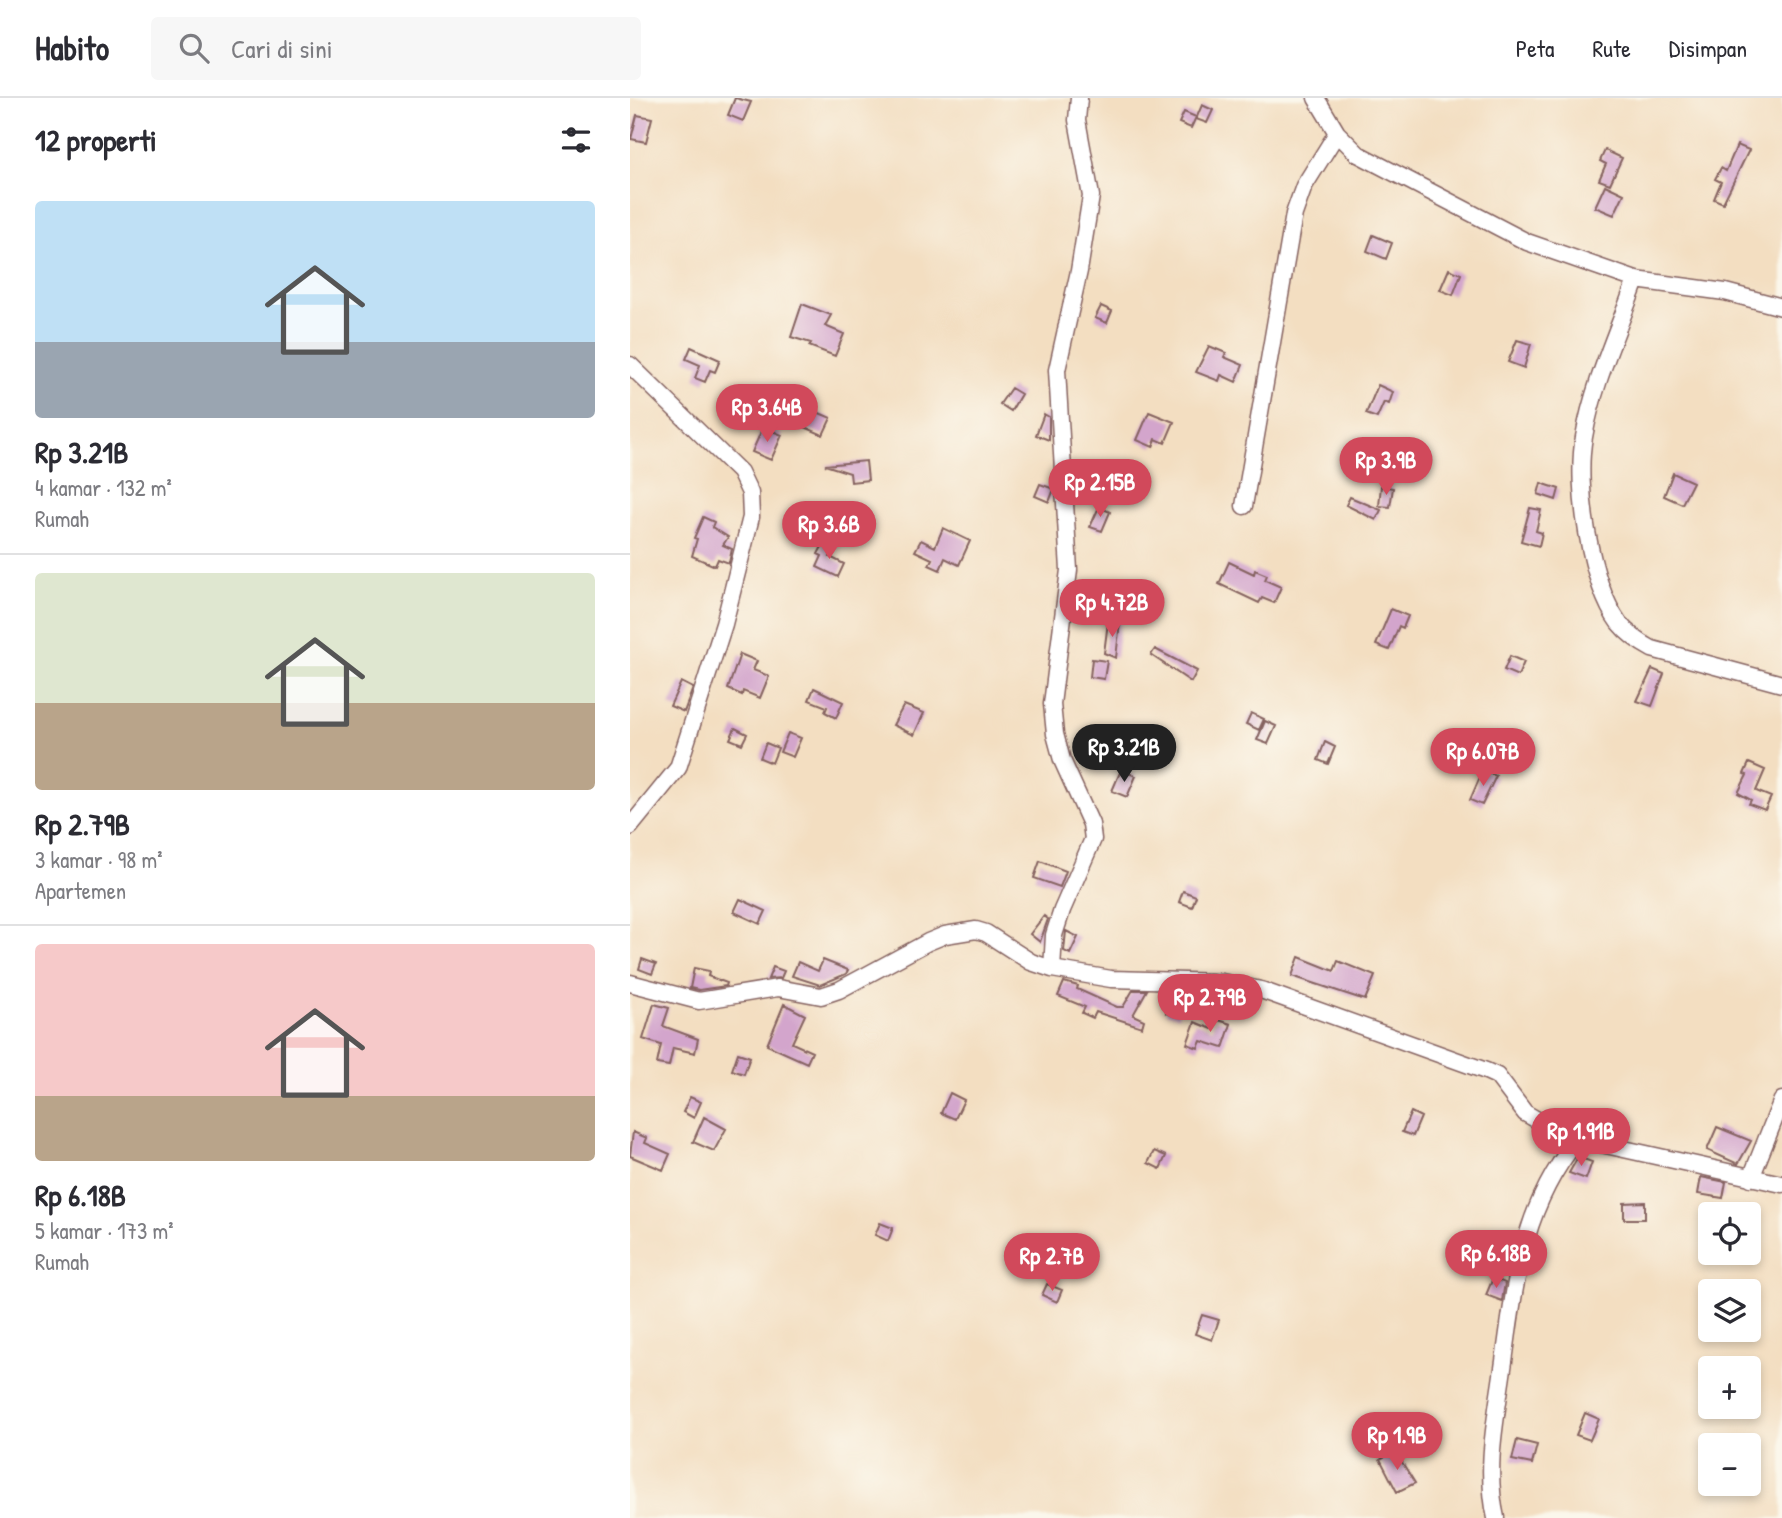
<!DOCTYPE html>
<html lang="id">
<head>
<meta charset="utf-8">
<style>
  :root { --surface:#fff; --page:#f7f7f7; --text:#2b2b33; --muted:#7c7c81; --line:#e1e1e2; --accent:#d1495b }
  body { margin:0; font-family:"Patrick Hand",sans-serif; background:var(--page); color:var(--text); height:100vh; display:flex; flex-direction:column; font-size:26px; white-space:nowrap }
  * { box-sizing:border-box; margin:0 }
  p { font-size:23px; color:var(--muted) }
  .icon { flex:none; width:38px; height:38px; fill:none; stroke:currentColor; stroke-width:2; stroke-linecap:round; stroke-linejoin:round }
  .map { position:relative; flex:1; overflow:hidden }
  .drawer { display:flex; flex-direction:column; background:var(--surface); width:630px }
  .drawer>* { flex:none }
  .buttons { position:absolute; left:1068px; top:1104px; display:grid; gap:14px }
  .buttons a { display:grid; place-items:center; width:63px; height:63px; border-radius:7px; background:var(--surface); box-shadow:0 4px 10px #0003; font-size:35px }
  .price { position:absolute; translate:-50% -60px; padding:0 16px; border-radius:24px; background:var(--accent); color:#fff; font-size:23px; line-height:46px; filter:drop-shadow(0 2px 4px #0008) }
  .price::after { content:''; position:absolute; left:50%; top:42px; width:21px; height:16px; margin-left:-10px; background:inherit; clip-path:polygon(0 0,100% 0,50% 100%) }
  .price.on { background:#222; color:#fff }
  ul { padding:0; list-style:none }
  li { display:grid; align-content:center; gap:14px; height:371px; padding:0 35px }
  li+li { border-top:2px solid var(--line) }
  li span { display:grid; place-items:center; height:217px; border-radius:7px; color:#555 }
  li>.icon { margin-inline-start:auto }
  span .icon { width:126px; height:126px; fill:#fffc; stroke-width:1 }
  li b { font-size:30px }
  h2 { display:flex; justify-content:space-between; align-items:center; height:84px; padding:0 35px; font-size:30px }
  header { display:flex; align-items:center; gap:42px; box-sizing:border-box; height:98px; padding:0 35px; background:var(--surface); border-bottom:2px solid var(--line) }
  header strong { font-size:33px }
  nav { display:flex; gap:38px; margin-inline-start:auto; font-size:24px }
  .search { width:490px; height:63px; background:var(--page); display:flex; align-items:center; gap:18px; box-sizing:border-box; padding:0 24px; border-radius:7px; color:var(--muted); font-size:26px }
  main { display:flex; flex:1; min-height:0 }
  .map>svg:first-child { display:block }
  .building { fill:#d3a5cc }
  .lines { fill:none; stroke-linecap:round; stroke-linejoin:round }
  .minor-casing { stroke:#856260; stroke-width:19 }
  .minor { stroke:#fff; stroke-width:16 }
</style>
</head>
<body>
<header>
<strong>Habito</strong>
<div class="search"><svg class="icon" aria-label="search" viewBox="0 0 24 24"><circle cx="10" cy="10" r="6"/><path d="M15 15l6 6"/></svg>Cari di sini</div>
<nav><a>Peta</a><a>Rute</a><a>Disimpan</a></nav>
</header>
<main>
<section class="drawer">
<h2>12 properti<svg class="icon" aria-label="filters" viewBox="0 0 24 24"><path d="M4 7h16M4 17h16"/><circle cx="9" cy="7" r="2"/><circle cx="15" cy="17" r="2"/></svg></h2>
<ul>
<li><span style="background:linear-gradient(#bfe0f5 65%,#9aa5b1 0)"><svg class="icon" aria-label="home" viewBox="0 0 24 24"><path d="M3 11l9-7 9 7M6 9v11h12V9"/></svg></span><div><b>Rp 3.21B</b><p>4 kamar · 132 m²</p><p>Rumah</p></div></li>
<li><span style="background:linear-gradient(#dfe7d0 60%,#b9a48a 0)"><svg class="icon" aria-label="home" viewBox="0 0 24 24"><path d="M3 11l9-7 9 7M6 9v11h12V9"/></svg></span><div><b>Rp 2.79B</b><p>3 kamar · 98 m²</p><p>Apartemen</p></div></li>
<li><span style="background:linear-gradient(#f6c9c9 70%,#b9a48a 0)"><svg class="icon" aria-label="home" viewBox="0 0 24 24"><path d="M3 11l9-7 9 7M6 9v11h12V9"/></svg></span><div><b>Rp 6.18B</b><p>5 kamar · 173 m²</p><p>Rumah</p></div></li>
</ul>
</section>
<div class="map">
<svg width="1152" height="1420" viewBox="0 0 1152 1420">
  <rect width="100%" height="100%" fill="#fbf7ec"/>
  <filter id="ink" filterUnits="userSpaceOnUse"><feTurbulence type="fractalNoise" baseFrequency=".0143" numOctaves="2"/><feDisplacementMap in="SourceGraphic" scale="14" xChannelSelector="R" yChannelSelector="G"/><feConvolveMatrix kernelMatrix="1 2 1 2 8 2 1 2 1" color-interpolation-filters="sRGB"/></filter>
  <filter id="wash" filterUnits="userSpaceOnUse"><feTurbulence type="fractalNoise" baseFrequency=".00686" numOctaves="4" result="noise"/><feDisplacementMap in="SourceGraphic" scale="28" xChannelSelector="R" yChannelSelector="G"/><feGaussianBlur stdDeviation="1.57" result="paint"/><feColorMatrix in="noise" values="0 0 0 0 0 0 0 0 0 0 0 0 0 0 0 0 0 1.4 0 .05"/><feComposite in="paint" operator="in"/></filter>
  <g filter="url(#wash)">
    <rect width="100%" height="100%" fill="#f3dec1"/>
    <g id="blocks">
      <!-- building -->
      <path class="building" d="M105 0 121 4 113 23 98 17Z
        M572 7 583 12 577 25 566 21Z
        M554 14 566 19 561 30 549 25Z
        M7 17 22 20 16 44 1 41Z
        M1107 47 1119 52 1093 105 1084 101 1091 84 1085 81 1091 70 1096 73Z
        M975 52 992 60 980 86 969 82 976 66 970 63Z
        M975 87 994 96 984 117 965 109Z
        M743 137 762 145 756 161 737 153Z
        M819 171 831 176 823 197 810 192Z
        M172 206 201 217 195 228 214 236 205 258 179 248 181 245 161 239Z
        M471 208 482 213 477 225 465 220Z
        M887 242 901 246 894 270 878 264Z
        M579 248 596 255 594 259 613 267 606 284 591 277 589 283 566 274Z
        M61 249 90 262 85 274 80 272 75 284 65 280 70 267 56 261Z
        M748 287 763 294 759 306 754 304 747 320 736 316Z
        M381 290 391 296 381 313 370 306Z
        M157 301 201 320 193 337 149 318Z
        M519 314 544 324 535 345 526 341 523 349 507 342Z
        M414 316 419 319V342L406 337Z
        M133 329 152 337 141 362 122 354Z
        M236 363 238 382 221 384 220 375 195 367Z
        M502 375 503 395 473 397 464 394 469 381 476 384 479 377Z
        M1043 375 1063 384 1052 406 1034 398Z
        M911 385 929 391 926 402 908 396Z
        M410 386 424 391 419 404 405 398Z
        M751 388 763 390 760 409 749 408Z
        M720 399 751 412 746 422 716 407Z
        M469 409 480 414 472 433 460 429Z
        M900 410 911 412 906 433 912 435 909 448 891 443Z
        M73 419 84 424 82 429 98 439 93 447 102 451 99 465 88 461 85 468 62 458 67 441 64 440Z
        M313 430 340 443 329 467 315 460 310 472 299 467 302 461 285 453 291 442 305 449Z
        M194 445 204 451 200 459 214 466 208 479 187 469 192 458 188 456Z
        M599 464 624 476 625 472 637 477 635 482 651 489 644 505 632 500 629 505 589 486Z
        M761 511 778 518 773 530 769 528 759 552 746 547Z
        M478 524H490L486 560 474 555Z
        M525 551 567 573 561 584 521 557Z
        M110 556 127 563 123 572 139 578 130 600 113 593 112 597 98 591Z
        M880 558 894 564 888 578 874 572Z
        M462 561 477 563 474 581 460 579Z
        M1022 571 1034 576 1022 608 1007 603Z
        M51 584 63 590 54 614 40 608Z
        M184 590 213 604 206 620 195 614 197 609 179 602Z
        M274 607 294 615 284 637 263 627Z
        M621 615 634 621 629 632 616 626Z
        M635 623 646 628 638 646 627 642Z
        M105 630 117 636 112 646 100 641Z
        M158 635 171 640 163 659 150 654Z
        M457 635 476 643 471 655 452 647Z
        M695 644 705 649 698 666 688 662Z
        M136 645 148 650 142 665 130 660Z
        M1119 665 1135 672 1126 693 1141 699 1135 712 1119 706 1121 702 1108 695 1117 677 1114 676Z
        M491 672 506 678 497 699 482 693Z
        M853 672 866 678 852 707 840 702Z
        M410 763 436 773 430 789 404 780Z
        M553 793 566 798 562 809 549 804Z
        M110 801 136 813 130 826 104 814Z
        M414 818 418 821 410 844 400 836Z
        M436 833 448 839 440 856 434 853Z
        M669 859 704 873 708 863 745 878 735 902 662 878Z
        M12 861 26 866 22 876 9 871Z
        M193 862 218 872 216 876 190 887 162 878 168 864 188 873Z
        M143 869 154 873 151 880 138 881Z
        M64 870 79 873 78 878 97 885 96 888 69 892 60 890Z
        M434 884 448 888 447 891 487 909H493L503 892H517L503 917 514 922 512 929 466 914 463 920 452 915 455 909 428 898Z
        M540 899 552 902 548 918 536 915Z
        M24 906 39 910 33 928 68 941 65 955 43 950 39 968 27 966 31 947 13 941Z
        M154 906 175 917 162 945 182 954 177 965 137 947Z
        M585 921 601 926 593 950 571 943 568 950 557 946 565 924 582 931Z
        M108 955 120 959 114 976 102 972Z
        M320 995 334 1002 325 1021 311 1015Z
        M60 999 71 1004 64 1020 53 1014Z
        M781 1014 791 1019 783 1038 772 1034Z
        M74 1019 96 1031 84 1053 63 1044Z
        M1087 1029 1121 1043 1108 1066 1077 1052Z
        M3 1034 17 1040 15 1045 40 1056 33 1072 0 1058Z
        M524 1053 536 1058 530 1071 518 1065Z
        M948 1059 962 1064 956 1081 939 1075Z
        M1071 1079 1096 1084 1093 1100 1068 1096Z
        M1015 1104V1121H994V1105Z
        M250 1125 263 1130 258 1143 245 1137Z
        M863 1180 875 1185 872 1203 856 1197Z
        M417 1186 432 1192 427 1204 412 1197Z
        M572 1217 589 1222 582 1242 565 1236Z
        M955 1315 969 1321 960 1342 946 1337Z
        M887 1342 907 1347 902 1366 882 1362Z
        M765 1353 785 1385 767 1394 750 1361Z"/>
    </g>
  </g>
  <g filter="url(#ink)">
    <use href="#blocks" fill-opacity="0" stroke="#856260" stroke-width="2"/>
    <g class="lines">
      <!-- minor casing -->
      <g class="minor-casing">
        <path id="minor" d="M686 0 707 35 728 56 897 144 1006 182 1095 194 1152 209
          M1006 182C988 233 963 286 954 339 945 387 960 485 989 525 998 536 1009 544 1022 551L1152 586
          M0 267 110 374 120 395 121 419 94 526 48 670 0 729
          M614 408 664 116 674 88 707 35
          M422 871 424 837 432 812 463 741 461 726 432 662 425 636 422 606 439 472 427 272 449 173 461 98 447 22 449 0
          M0 885 69 903 148 890 191 898 209 892 298 844 315 837 346 832 356 835 401 864 422 871 481 881 592 884 631 892 856 973 867 978 895 1015 935 1038 1152 1086
          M1121 1080 1152 1002
          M866 1420C855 1371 865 1326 872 1277 885 1190 889 1114 947 1042"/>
      </g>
      <!-- minor -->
      <use href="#minor" class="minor"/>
    </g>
  </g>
</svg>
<div class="buttons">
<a><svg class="icon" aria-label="locate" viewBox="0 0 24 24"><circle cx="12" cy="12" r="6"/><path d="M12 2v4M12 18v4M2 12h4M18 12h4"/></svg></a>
<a><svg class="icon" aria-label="layers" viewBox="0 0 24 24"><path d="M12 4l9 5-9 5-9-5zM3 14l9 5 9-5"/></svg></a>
<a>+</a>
<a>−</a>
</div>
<b class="price" style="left:137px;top:346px">Rp 3.64B</b>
<b class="price" style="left:756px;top:399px">Rp 3.9B</b>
<b class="price" style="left:470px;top:421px">Rp 2.15B</b>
<b class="price" style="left:199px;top:463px">Rp 3.6B</b>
<b class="price" style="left:482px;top:541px">Rp 4.72B</b>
<b class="price on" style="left:494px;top:686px">Rp 3.21B</b>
<b class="price" style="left:853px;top:690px">Rp 6.07B</b>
<b class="price" style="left:580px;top:936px">Rp 2.79B</b>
<b class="price" style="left:951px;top:1070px">Rp 1.91B</b>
<b class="price" style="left:866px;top:1192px">Rp 6.18B</b>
<b class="price" style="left:422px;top:1195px">Rp 2.7B</b>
<b class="price" style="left:767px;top:1374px">Rp 1.9B</b>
</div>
</main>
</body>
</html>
